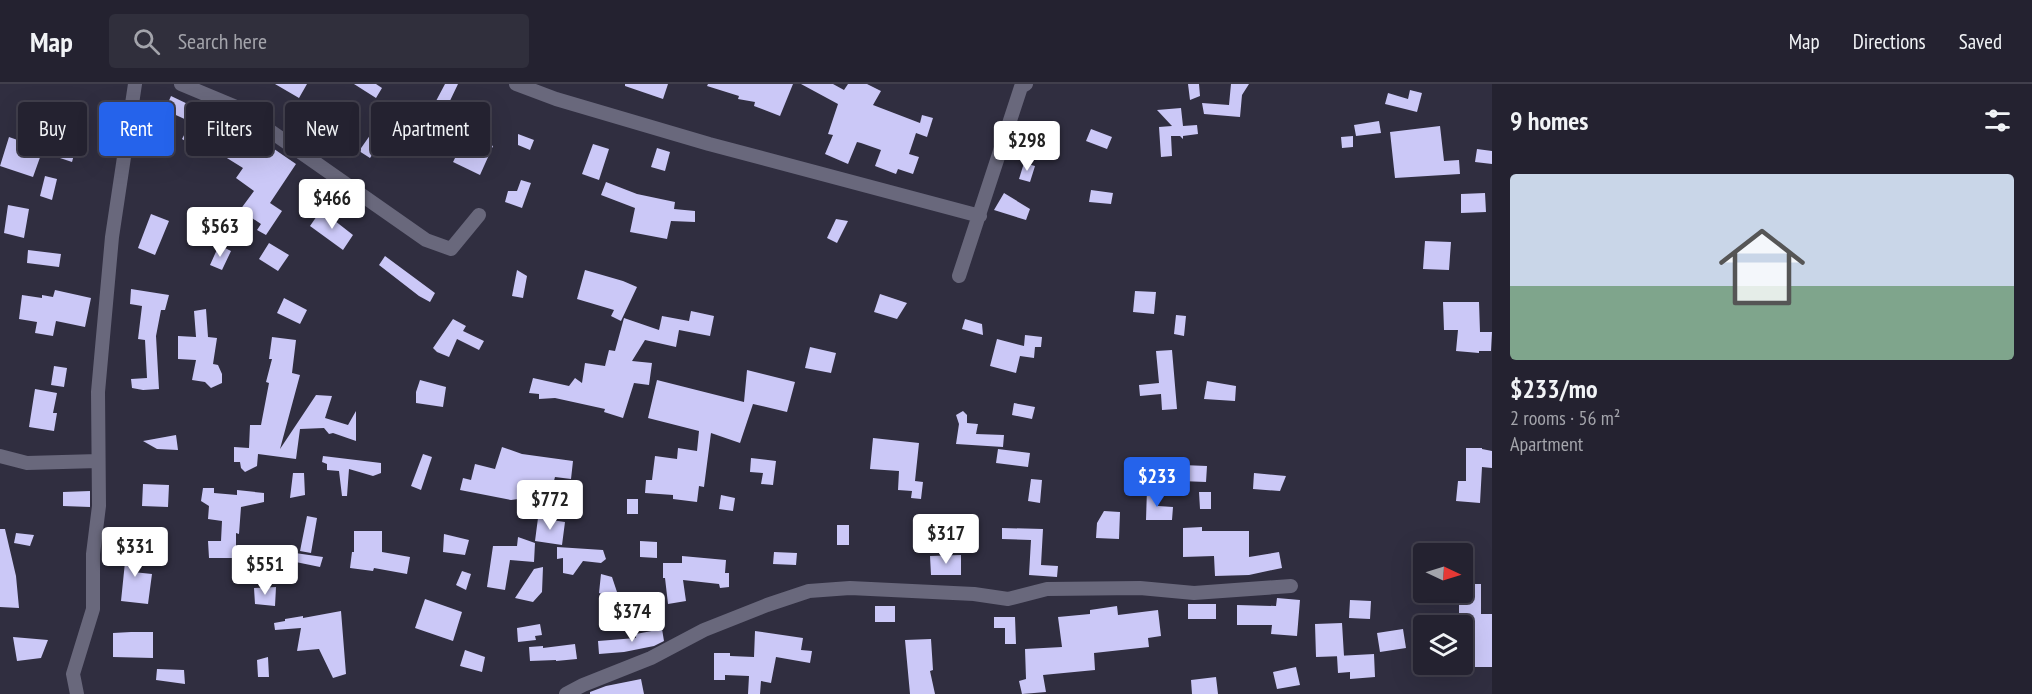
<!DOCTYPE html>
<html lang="en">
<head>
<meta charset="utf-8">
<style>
  :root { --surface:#242230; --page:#302f3c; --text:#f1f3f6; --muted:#a3a4ab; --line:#413f4c; --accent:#2563eb }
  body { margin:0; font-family:"PT Sans Narrow",sans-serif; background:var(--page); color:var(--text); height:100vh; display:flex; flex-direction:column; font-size:22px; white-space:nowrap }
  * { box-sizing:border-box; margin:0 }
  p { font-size:20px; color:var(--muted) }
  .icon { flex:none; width:33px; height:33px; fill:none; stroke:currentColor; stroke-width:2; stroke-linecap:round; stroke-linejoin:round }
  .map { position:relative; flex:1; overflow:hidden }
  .side { display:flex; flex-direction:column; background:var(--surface); width:540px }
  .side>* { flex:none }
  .hud { position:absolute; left:18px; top:18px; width:570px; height:54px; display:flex; gap:12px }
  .needle { width:39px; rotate:94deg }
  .tools { position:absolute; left:1413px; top:459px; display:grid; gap:12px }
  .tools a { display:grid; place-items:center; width:60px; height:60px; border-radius:6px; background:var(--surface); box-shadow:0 6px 24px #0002,0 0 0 2px var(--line); font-size:30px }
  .price { position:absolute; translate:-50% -51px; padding:0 14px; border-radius:6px; background:#fff; color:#222; font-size:20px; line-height:39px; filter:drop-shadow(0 2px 3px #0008) }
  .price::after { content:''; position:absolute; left:50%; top:36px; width:18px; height:14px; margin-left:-9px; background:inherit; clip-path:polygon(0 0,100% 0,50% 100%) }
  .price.active { background:var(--accent); color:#fff }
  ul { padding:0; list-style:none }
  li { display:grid; align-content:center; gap:12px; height:318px; padding:0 18px }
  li+li { border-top:2px solid var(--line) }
  li span { display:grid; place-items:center; height:186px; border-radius:6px; color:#555 }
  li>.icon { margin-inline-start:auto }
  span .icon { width:108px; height:108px; fill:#fffc; stroke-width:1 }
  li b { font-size:26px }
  h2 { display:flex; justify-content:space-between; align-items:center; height:72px; padding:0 18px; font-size:26px }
  .tag { padding:0 21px; border-radius:6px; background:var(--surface); box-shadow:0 6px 24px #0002,0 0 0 2px var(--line); font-size:21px; line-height:54px }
  .tag.active { background:var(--accent); color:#fff }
  header { display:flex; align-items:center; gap:36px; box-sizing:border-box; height:84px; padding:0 30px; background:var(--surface); border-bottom:2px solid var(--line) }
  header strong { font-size:28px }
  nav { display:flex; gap:33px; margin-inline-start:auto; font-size:21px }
  .search { width:420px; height:54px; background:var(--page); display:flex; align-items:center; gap:15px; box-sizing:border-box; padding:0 21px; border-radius:6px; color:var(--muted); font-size:22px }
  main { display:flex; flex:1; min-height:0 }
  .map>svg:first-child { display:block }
  .building { fill:#cbc8f7 }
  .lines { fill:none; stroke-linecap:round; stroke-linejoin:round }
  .street { stroke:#69687c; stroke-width:14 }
</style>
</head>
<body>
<header>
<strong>Map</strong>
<div class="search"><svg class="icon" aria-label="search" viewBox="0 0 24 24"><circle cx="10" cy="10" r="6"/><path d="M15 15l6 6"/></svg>Search here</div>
<nav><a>Map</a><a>Directions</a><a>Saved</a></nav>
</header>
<main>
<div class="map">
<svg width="1492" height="610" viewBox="0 0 1492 610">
  <rect width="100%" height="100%" fill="#302e40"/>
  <!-- building -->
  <path class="building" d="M275 0H307L299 14Z
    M354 0H376L382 4 376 14Z
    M445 0H458L447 23 436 17Z
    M625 0H668L663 15 625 2Z
    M708 0H793L780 32 754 22 755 18 738 15 739 12 707 2Z
    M801 0H833L844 6 848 0H867L881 7 873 21 920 39 922 31 933 34 927 53 916 49 909 70 919 73 913 90 898 85 896 90 875 82 881 66 861 59 857 58 848 80 825 70 833 51 828 50 838 20Z
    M1188 0H1199L1200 12 1190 16Z
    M1231 0H1249L1242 11 1240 33 1204 30 1202 19 1229 21Z
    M1410 6 1422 9 1417 28 1385 20 1388 9 1408 15Z
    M171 12 192 22 191 24 208 34 192 61 182 55 191 38 165 26Z
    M51 18 73 23 70 39 47 28Z
    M302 19 322 32 307 54 287 41Z
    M1181 24 1183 42 1197 41 1198 50 1183 52V55L1180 52H1171L1172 72 1161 73 1159 43 1172 42 1157 26Z
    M380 37 391 44 370 74 359 67Z
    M1379 37 1381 49 1356 52 1354 41Z
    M1440 42 1444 77 1459 76 1460 90 1395 94 1390 48Z
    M59 43 73 48 69 65 75 67 72 78 51 71Z
    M1091 45 1112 53 1107 65 1086 57Z
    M226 47 255 65 261 56 296 80 270 119 282 127 266 151 257 146 261 140 240 126 254 107 236 94 243 84 214 66Z
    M518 50 534 56 530 66 518 61Z
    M1353 52V63L1342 64 1341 53Z
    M9 53 43 65 33 93 0 82Z
    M1017 53 1033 61 1028 72 1012 65Z
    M480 56 493 62 480 91 453 78 460 64 473 70Z
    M593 60 609 65 599 96 582 90Z
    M657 64 670 68 665 87 651 83Z
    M1477 65 1492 67V80L1475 78Z
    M1024 79 1035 82 1030 98 1019 95Z
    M45 92 57 95 52 116 40 112Z
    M521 96 531 99 522 124 505 118 508 107H517Z
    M606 98 637 110 675 118 674 125 695 127V138L671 137 667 155 630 148 635 124 601 111Z
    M1091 106 1113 109 1111 120 1089 118Z
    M1004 109 1030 125 1026 136 994 126Z
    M1485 109 1486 128 1461 129V110Z
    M8 121 29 125 24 154 4 149Z
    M321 126 353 151 343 166 310 142Z
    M151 130 169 137 155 171 138 164Z
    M836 135 848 137 837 159 827 154Z
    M1425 157 1451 158 1449 186 1423 185Z
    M269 159 289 171 278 187 259 175Z
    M219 161 231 167 222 186 210 181Z
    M28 166 61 170 59 183 27 179Z
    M385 172 435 209 430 218 419 212 379 181Z
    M517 186 527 192 523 214 512 212Z
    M585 186 623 197 637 203 621 237 611 232 614 226 577 215Z
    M131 205 169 211 165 226H161L156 252 159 305 143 306 132 304 131 295 147 294 145 256 138 255 142 222 130 220Z
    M55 206 91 214 85 243 56 237 53 252 35 249 37 238 19 235 22 211 42 214V211L53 213Z
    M1135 207 1156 208 1154 230 1133 228Z
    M880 210 907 219 897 235 874 228Z
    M284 214 307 226 300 240 277 229Z
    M1443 218H1479L1480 248H1492L1491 267H1479V269L1456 267 1458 246H1444Z
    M206 225 208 253 217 254 213 280 218 281 222 290V299L211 304 205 298 192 296 196 276 178 275V252L196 253 194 227Z
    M691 227 714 232 710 252 679 246 676 263 645 256 632 277 652 279 649 301 634 299 623 334 604 328 605 325 555 314 539 315V310L529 309 533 294 569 302 575 294 582 299 585 279 605 282 609 266 615 267 624 234 659 246 662 232 689 237Z
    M1176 231 1186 232 1184 252 1174 250Z
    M453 235 466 242 463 247 484 257 479 266 457 255 449 273 437 268 433 264Z
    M965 235 982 240 983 251 962 245Z
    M1025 251 1042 253 1041 263H1035L1034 274 1020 272 1016 289 990 282 997 255 1024 262Z
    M272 253 296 256 292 289 300 291 280 365 316 311 332 312 325 334 348 341 356 327V357L333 349 329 350 324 344 300 345 296 375 258 370 257 382 245 388 241 384 240 378H234V363L249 364 250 341H261L269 299 266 298 272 275H269Z
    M810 263 836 269 831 289 805 284Z
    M1172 266 1177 325 1162 326 1161 310 1140 312 1139 301 1159 299 1156 267Z
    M54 282 67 284 64 303 51 301Z
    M747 286 795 298 787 328 753 320 740 359 711 349 704 403 699 402 697 418 673 415V411L645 409 646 396H652L655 372 677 375 678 364 697 367 699 347 648 334 657 296 744 318Z
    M420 296 446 303 443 323 416 319V308Z
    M1207 297 1236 302 1235 317 1204 315Z
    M35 305 57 309 53 329H57L54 347 29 343Z
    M1014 319 1035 323 1032 335 1012 331Z
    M963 327 967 331V339L978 340 976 350 1004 351 1003 363 956 360 959 340 956 331Z
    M176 351 178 366 157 365 143 357Z
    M873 354 919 359 915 397 923 398 921 415 911 414 912 407 898 406 899 387 870 385Z
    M502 363 522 370 573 377 571 395 555 393 547 423 525 414 511 416 460 406 463 394 471 396 475 380 495 385Z
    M1466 364H1482V365L1492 367V384L1482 383 1480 419 1456 417 1458 397H1466Z
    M998 365 1030 369 1028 383 996 379Z
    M423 370 432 373 421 406 411 402Z
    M323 372 381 379V389L373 392 349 385 347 412H342L339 387 327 386V380L322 378Z
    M751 374 776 377 773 401 761 400 763 389 750 388Z
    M1182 381 1207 382 1206 398 1181 397Z
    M293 389H304L305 411 290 414Z
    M1254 389 1286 392 1280 407 1253 405Z
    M1031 395 1042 396 1040 419 1028 417Z
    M143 400 169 401 168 423 142 422Z
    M203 404H214V409L237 411V406L264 409V418L241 423 239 450 236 449V474H209L208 457H221L222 437 208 435 209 422 201 417Z
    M1147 405 1158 406V422L1173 423 1172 436H1146Z
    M90 407V423L63 422V408Z
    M1199 408H1211V425H1200Z
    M721 411 735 414 733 427 719 425Z
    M627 415H638V430H627Z
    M1104 427 1120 428 1119 455 1096 454 1097 439Z
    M307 432 317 434 311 469 300 467Z
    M538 434 565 438 562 461 535 457Z
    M837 441H849V461H837Z
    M1202 443V447H1249V473L1279 468 1282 484 1249 491 1215 492 1214 472 1183 473V444Z
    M1002 444 1043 445 1041 481 1058 482 1057 493 1029 491 1031 456 1002 455Z
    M0 445H5L16 492 19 524 0 523Z
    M354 447H382V468L410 473 407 490 374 484 373 487 350 484 352 468H354Z
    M16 449 34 451 30 462 14 459Z
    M444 450 469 456 465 471 443 468Z
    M518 453 535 459 534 478 510 476 505 506 487 503 493 462H517Z
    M640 457 657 458V474L640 473Z
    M127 458 141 462 133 488 152 490 148 520 121 517 125 478 121 477Z
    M557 463 603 466 606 475 601 479 583 477 573 491 563 489V474L557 475Z
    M288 468 323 473 320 483 286 476Z
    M774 468 797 469 796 481 773 480Z
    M961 471V491H931L930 472Z
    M682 472 726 476 725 489H729V503L720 504 719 500 683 496 686 517 668 520 665 494H663V479H682Z
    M543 483 542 508 533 518 515 514 534 485Z
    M462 487 471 490 466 506 456 501Z
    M601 490 612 493 625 532 608 536 602 510 599 509Z
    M1471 500H1481V530H1492V583H1462V538H1459V508H1462V504L1471 503Z
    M276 503 275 522 255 520 254 504Z
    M1277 514 1300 516 1297 552 1271 550 1272 541H1237V521L1276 522Z
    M425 515 462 528 453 557 415 544Z
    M1350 516 1371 517 1370 535 1349 534Z
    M1188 520H1216V535H1188Z
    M875 522H895V538H875Z
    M1117 522 1118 531 1158 526 1161 552 1148 554 1149 563 1094 569 1095 586 1043 591 1046 608 1022 610 1019 597 1026 595 1025 565 1062 563 1058 533 1090 530V526Z
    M341 527 346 590 333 594 319 565 297 567 301 544 275 546 274 539 285 537V535L303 532V534Z
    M994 533H1015L1016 560H1005V544H994Z
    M1342 539 1344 572 1316 573 1315 540Z
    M540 540 542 551 535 552 536 556 518 558 517 544Z
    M662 545 664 557 654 562 624 568 599 570 598 557 636 554V550Z
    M1403 545 1406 564 1380 568 1377 549Z
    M755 547 803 554 801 566 812 567 810 579 776 573 771 599 761 597 760 610H748L749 592 725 591V596H714V569H730V572L754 573Z
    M131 548H153V574L113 573V549Z
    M13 553 48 556 41 574 17 577Z
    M931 555 933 586 930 587 935 610H910L905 556Z
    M575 560 577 575 556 577V576L530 577 529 563 543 562V564Z
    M465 566 485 573 482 588 460 582Z
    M1374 570 1375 593 1350 595V588L1338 589 1337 572Z
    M268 573 269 593H258L257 576Z
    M1296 583 1300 601 1277 605 1273 588Z
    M157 585 184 586 185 600 156 596Z
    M1216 593 1218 610H1192L1191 596Z
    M641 595 644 610H590V608L606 602Z"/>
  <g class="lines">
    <!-- street -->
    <path class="street" d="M181 0 236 23 426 156 451 165 479 131
      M516 0 556 15 709 60 980 132
      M959 192 1021 3 1026 0
      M0 372 27 379 98 377
      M77 610 73 590 93 525V470L99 422 98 308 112 153 135 0
      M566 610 583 601 651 574 704 546 767 521 809 507 850 504 974 510 1008 515 1047 505 1140 504 1194 509 1291 502"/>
  </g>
</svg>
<div class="tools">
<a><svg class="needle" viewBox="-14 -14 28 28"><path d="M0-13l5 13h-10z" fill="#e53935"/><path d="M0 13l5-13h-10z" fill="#a3a4ab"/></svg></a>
<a><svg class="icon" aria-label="layers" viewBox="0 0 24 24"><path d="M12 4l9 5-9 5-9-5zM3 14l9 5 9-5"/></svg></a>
</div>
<b class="price" style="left:1027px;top:88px">$298</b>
<b class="price" style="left:332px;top:146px">$466</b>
<b class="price" style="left:220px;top:174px">$563</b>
<b class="price active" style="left:1157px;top:424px">$233</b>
<b class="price" style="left:550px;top:447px">$772</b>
<b class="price" style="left:946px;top:481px">$317</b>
<b class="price" style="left:135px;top:494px">$331</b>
<b class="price" style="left:265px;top:512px">$551</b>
<b class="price" style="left:632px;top:559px">$374</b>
<div class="hud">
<a class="tag">Buy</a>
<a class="tag active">Rent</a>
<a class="tag">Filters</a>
<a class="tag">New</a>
<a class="tag">Apartment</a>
</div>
</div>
<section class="side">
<h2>9 homes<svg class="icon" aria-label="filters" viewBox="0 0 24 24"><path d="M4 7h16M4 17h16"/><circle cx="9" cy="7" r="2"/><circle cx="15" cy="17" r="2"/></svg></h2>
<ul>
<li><span style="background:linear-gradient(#c9d6e8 60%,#7fa58c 0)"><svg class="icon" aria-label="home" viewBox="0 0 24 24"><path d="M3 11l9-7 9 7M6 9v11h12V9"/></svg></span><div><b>$233/mo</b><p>2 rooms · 56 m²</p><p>Apartment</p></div></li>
</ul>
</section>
</main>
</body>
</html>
